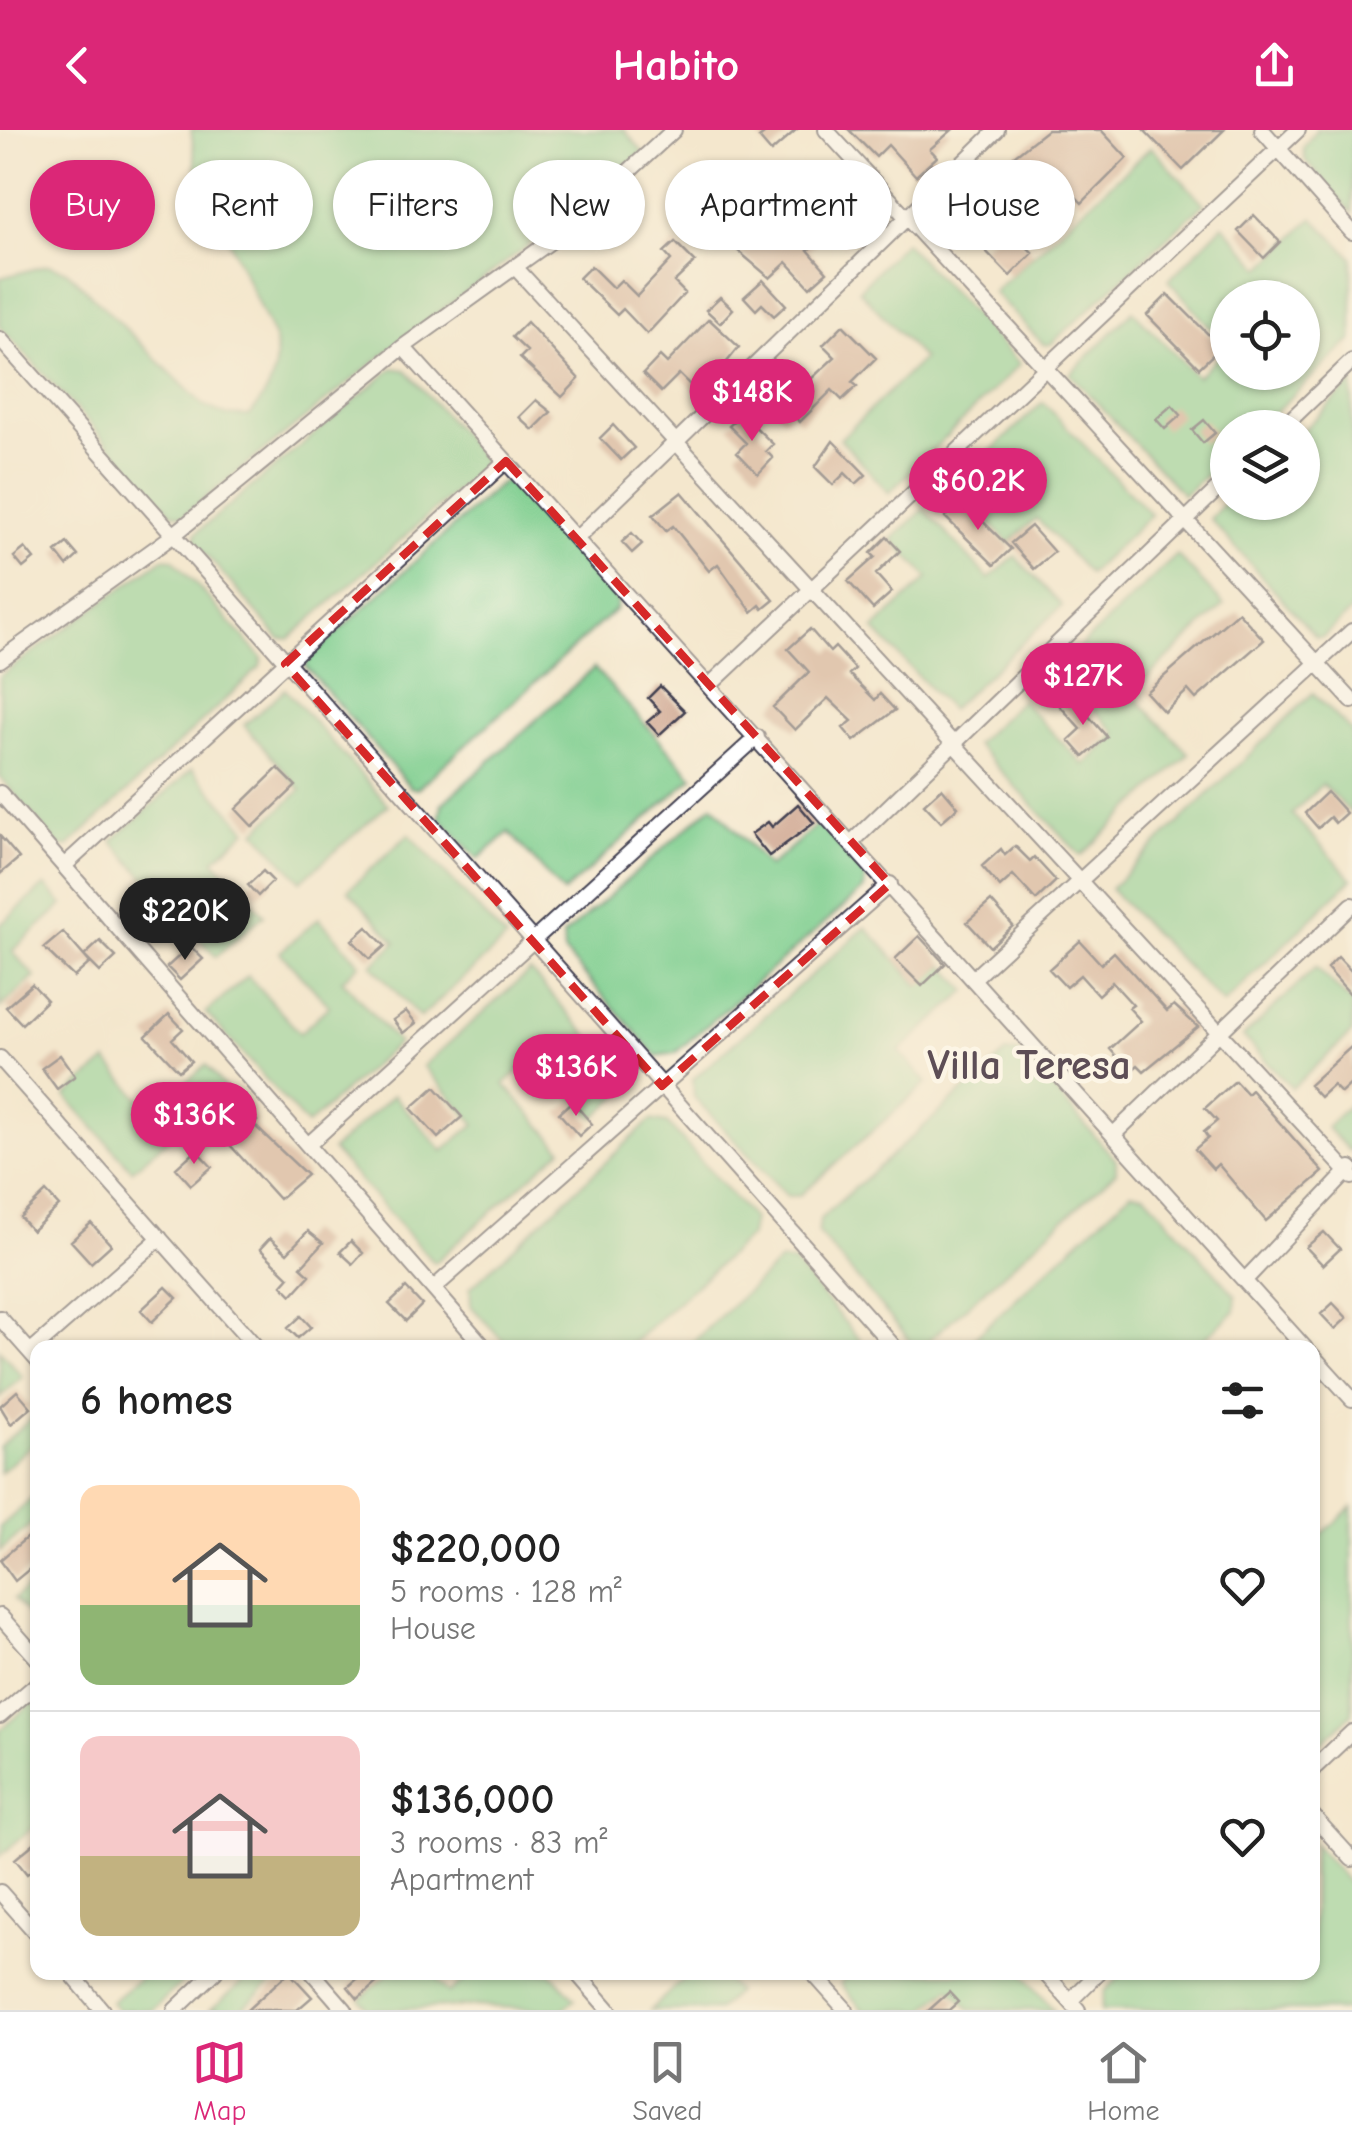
<!DOCTYPE html>
<html lang="en">
<head>
<meta charset="utf-8">
<style>
  :root { --surface:#fff; --page:#f6f6f6; --text:#222; --muted:#767676; --line:#e0e0e0; --accent:#db2777 }
  body { margin:0; font-family:"Comic Neue",sans-serif; background:var(--page); color:var(--text); height:100vh; display:flex; flex-direction:column; font-size:38px; white-space:nowrap }
  * { box-sizing:border-box; margin:0 }
  p { font-size:32px; color:var(--muted) }
  .icon { flex:none; width:55px; height:55px; fill:none; stroke:currentColor; stroke-width:2; stroke-linecap:round; stroke-linejoin:round }
  .map { position:relative; flex:1; overflow:hidden }
  .panel { position:absolute; left:30px; top:1210px; width:1290px; height:640px; display:flex; flex-direction:column; background:var(--surface); border-radius:20px; box-shadow:0 2px 8px #0004 }
  .panel>* { flex:none }
  .hud { position:absolute; left:30px; top:30px; width:1292px; height:90px; display:flex; gap:20px }
  .buttons { position:absolute; left:1210px; top:150px; display:grid; gap:20px }
  .buttons a { display:grid; place-items:center; width:110px; height:110px; border-radius:50%; background:var(--surface); box-shadow:0 2px 8px #0004; font-size:50px }
  .price { position:absolute; translate:-50% -85px; padding:0 22px; border-radius:35px; background:var(--accent); color:#fff; font-size:32px; line-height:65px; filter:drop-shadow(0 2px 5px #0008) }
  .price::after { content:''; position:absolute; left:50%; top:60px; width:30px; height:22px; margin-left:-15px; background:inherit; clip-path:polygon(0 0,100% 0,50% 100%) }
  .price.current { background:#222; color:#fff }
  ul { padding:0; list-style:none }
  li { display:flex; align-items:center; gap:30px; height:250px; padding:0 50px }
  li+li { border-top:2px solid var(--line) }
  li span { display:grid; place-items:center; flex:none; width:280px; height:200px; border-radius:20px; color:#555 }
  li>.icon { margin-inline-start:auto }
  span .icon { width:120px; height:120px; fill:#fffc; stroke-width:1 }
  li b { font-size:42px }
  h2 { display:flex; justify-content:space-between; align-items:center; height:120px; padding:0 50px; font-size:42px }
  .chip { padding:0 35px; border-radius:45px; background:var(--surface); box-shadow:0 2px 8px #0004; font-size:35px; line-height:90px }
  .chip.current { background:var(--accent); color:#fff }
  header { display:flex; justify-content:space-between; align-items:center; height:130px; padding:0 50px; background:var(--accent); color:#fff; font-size:45px; font-weight:700 }
  .menu { display:flex; justify-content:space-around; align-items:center; height:140px; border-top:2px solid var(--line); background:var(--surface); font-size:28px; color:var(--muted) }
  .menu a { display:grid; justify-items:center; gap:5px }
  .menu .current { color:var(--accent) }
  .map>svg:first-child { display:block }
  .green { fill:#7dce8f; stroke:#507865; stroke-width:2.5 }
  .building { fill:#ca9f89 }
  .lines { fill:none; stroke-linecap:round; stroke-linejoin:round }
  .street-casing { stroke:#424051; stroke-width:18 }
  .street { stroke:#fff; stroke-width:14 }
  .marked { fill:none; stroke:#d62828; stroke-width:8; stroke-dasharray:20 12; stroke-linejoin:round }
  .labels { text-anchor:middle; stroke-width:9; stroke-linejoin:round; paint-order:stroke }
  .district-label { font-size:42px; font-weight:bold; fill:#5d4e56; stroke:#fcf5e5 }
</style>
</head>
<body>
<header><svg class="icon" aria-label="back" viewBox="0 0 24 24"><path d="M15 5l-7 7 7 7"/></svg>Habito<svg class="icon" aria-label="share" viewBox="0 0 24 24"><path d="M12 15V3M7 8l5-5 5 5M5 13v7h14v-7"/></svg></header>
<div class="map">
<svg width="1352" height="1880" viewBox="0 0 1352 1880">
  <rect width="100%" height="100%" fill="#fcf5e5"/>
  <filter id="ink" filterUnits="userSpaceOnUse"><feTurbulence type="fractalNoise" baseFrequency=".01" numOctaves="2"/><feDisplacementMap in="SourceGraphic" scale="20" xChannelSelector="R" yChannelSelector="G"/><feConvolveMatrix kernelMatrix="1 2 1 2 8 2 1 2 1" color-interpolation-filters="sRGB"/></filter>
  <filter id="wash" filterUnits="userSpaceOnUse"><feTurbulence type="fractalNoise" baseFrequency=".0048" numOctaves="4" result="noise"/><feDisplacementMap in="SourceGraphic" scale="40" xChannelSelector="R" yChannelSelector="G"/><feGaussianBlur stdDeviation="2.25" result="paint"/><feColorMatrix in="noise" values="0 0 0 0 0 0 0 0 0 0 0 0 0 0 0 0 0 1.4 0 .05"/><feComposite in="paint" operator="in"/></filter>
  <g filter="url(#wash)">
    <rect width="100%" height="100%" fill="#f4e7cd"/>
    <!-- green -->
    <path class="green" d="M191 0H624L643 22 569 85 402 210 183 386 172 383 0 197V148L48 135 67 141 203 275 226 285 249 286C271 260 278 246 275 211L196 38Z
      M1316 0H1352V83L1305 30 1303 18Z
      M1151 17 1204 74 1051 214 1044 215 993 162Z
      M1313 88 1352 127V210L1259 297 1228 298 1227 327 1183 365 1070 244 1133 181 1197 247 1227 218 1228 242H1302V168H1228L1227 217 1169 150 1223 95 1262 138Z
      M904 112 1020 234 889 363 840 309 923 229 859 160Z
      M393 238 406 240 483 329 481 339 289 509 279 508 195 412 196 403Z
      M1352 253V480L1323 507H1316L1210 389 1227 370 1302 372 1303 300Z
      M1043 272 1151 385 1089 444 1036 388 1009 413 954 356Z
      M502 352H510L618 471 616 479 417 659 410 657 306 537 307 530Z
      M924 379 989 449 1015 426 1062 476 950 580 874 499 928 448 892 409Z
      M1177 425 1224 475 1131 563 1189 624 1081 726 975 614 1021 570 1084 635 1117 604 1056 539Z
      M164 428 173 429 262 528 260 537 68 717 59 716 0 647V546Z
      M594 538 693 647 563 763 509 702 478 729 440 688 442 674Z
      M285 559 388 675 301 751 256 701 301 660 244 595Z
      M1313 563 1352 602V684L1322 654 1292 684 1352 749 1223 874 1110 759Z
      M192 639 247 700 214 730 264 785 216 827 112 711Z
      M713 675 769 737 819 693 865 745 864 759 675 923 657 926 564 822 563 806Z
      M409 704 506 809 420 888 372 835 396 812 348 760Z
      M45 755 63 775 12 821 35 847 0 878V795Z
      M319 788 360 834 342 850 398 913 307 995 206 883 248 846 300 903 329 876 280 822Z
      M866 797 919 856 944 835 967 861 899 921 927 953 799 1066H787L694 967 693 949Z
      M1316 837 1352 873V903L1292 958 1243 907Z
      M530 841 632 954 594 988 537 925 504 954 562 1019 434 1133 332 1020 393 965 443 1021 475 994 423 936Z
      M1020 922 1116 1030V1042L925 1214 912 1213 818 1103 820 1089 1006 923Z
      M107 931 151 981 206 935 226 959 132 1040 66 966Z
      M1352 972V1018L1349 1021 1326 997Z
      M651 990 667 993 753 1089 750 1106 628 1217H509L471 1176 470 1158Z
      M1131 1062 1145 1064 1236 1166 1235 1181 1195 1217H964Z
      M780 1131 793 1132 866 1217H687Z
      M0 1220 23 1247 0 1267Z
      M37 1283V1310L0 1343V1316Z
      M37 1364V1389L0 1421V1397Z
      M1352 1377V1584L1313 1620V1412Z
      M37 1449V1496L14 1469Z
      M37 1568V1694L0 1726V1600Z
      M1313 1713 1352 1757V1880H1101L1104 1861 1124 1843 1312 1842Z
      M147 1842 193 1843 152 1880H118L111 1872Z
      M254 1842 283 1843 240 1880H210Z
      M390 1843H431L449 1863 472 1843H551L575 1869 562 1880 474 1876 369 1880 360 1869Z
      M690 1843H718L737 1862 718 1880H650Z
      M851 1843H1021L1054 1880H970L950 1858 924 1880H863L840 1853Z"/>
    <g id="blocks">
      <!-- building -->
      <path class="building" d="M769 0H796L771 22 759 8Z
        M849 0H952L930 19 937 27 916 46 888 15 876 27Z
        M1047 0H1101L1127 28 1082 73 1056 46 1017 83 994 59 1017 36 1010 29Z
        M1144 0H1224L1183 40Z
        M703 44 726 70 713 82 689 56Z
        M846 62 871 89 844 116 830 101 808 120 827 142 810 157 787 132 770 148 730 114 743 102 747 105 789 65 807 85 811 82 818 89Z
        M1254 85 1280 112 1264 128 1238 101Z
        M1005 95 1033 123 1010 146 982 117Z
        M675 112 695 132 674 152 685 163 647 204 623 179 617 185 579 148 591 136 613 158 621 150 637 166 671 130 664 122Z
        M763 150 786 175 774 186 762 174 756 180 744 167Z
        M1168 164 1221 217 1199 238 1147 185Z
        M720 167 733 179 720 193 706 180Z
        M709 189 739 217 700 265 679 244 661 262 643 244 660 226 667 233Z
        M527 192 579 249 562 267 520 228 527 221 512 207Z
        M843 195 876 228 852 252 857 256 842 270 832 260 800 292 791 283 784 289 772 277 792 258 788 254 801 241 810 250 835 227 823 215Z
        M536 270 551 282 533 300 519 287Z
        M1172 275 1181 285 1165 299 1156 289Z
        M742 284 773 314 766 321 773 328 758 344 737 322 746 313 729 296Z
        M1204 290 1215 303 1203 313 1192 300Z
        M613 295 634 318 621 330 600 308Z
        M833 311 866 345 856 354 845 343 833 355 815 337Z
        M682 362 774 470 763 479 760 475 752 482 718 434 709 441 673 396 666 401 653 385Z
        M962 371 1011 419 994 435 945 387Z
        M1031 396 1054 422 1034 439 1011 413Z
        M632 403 642 414 632 423 622 412Z
        M887 407 900 421 876 444 892 462 873 479 848 451 875 427 871 423Z
        M67 413 78 426 67 436 56 422Z
        M25 418 34 429 23 438 14 427Z
        M1238 482 1264 510 1196 569 1188 560 1164 582 1146 562Z
        M810 499 830 522 835 517 855 539 849 544 875 570 880 564 895 580 854 611 843 598 852 591 828 568 795 600 773 577 809 542 788 519Z
        M660 556 685 581 659 605 647 592 660 581 648 568Z
        M1071 566 1107 607 1084 627 1069 610 1081 599 1060 576Z
        M278 638 296 656 253 697 236 679Z
        M942 658 958 677 941 692 924 674Z
        M1327 662 1346 683 1335 693 1330 687 1318 698 1305 683Z
        M798 674 814 693 769 726 751 704 768 692 772 697Z
        M0 706 19 728 0 744Z
        M1015 716 1030 731 1034 727 1056 751 1036 770 1013 745 1000 757 982 736 1001 719 1005 725Z
        M263 741 273 751 258 766 248 755Z
        M148 759 166 777 151 791 133 772Z
        M991 771 1013 796 990 817 967 792Z
        M367 797 385 816 370 829 352 810Z
        M63 802 90 833 74 847 44 818Z
        M919 806 945 834 922 856 895 829Z
        M100 811 116 827 100 842 84 826Z
        M1080 811 1101 834 1114 822 1167 881 1174 875 1198 897 1144 941 1138 935 1125 946 1113 932 1118 928 1110 919 1141 891 1129 878 1133 875 1112 852 1098 865 1080 845 1066 857 1049 839Z
        M190 816 203 829 180 850 167 837Z
        M1338 827 1352 842V866L1327 838Z
        M32 854 47 870 22 894 6 877Z
        M406 881 416 893 403 903 393 890Z
        M169 884 183 899 172 909 191 931 179 941 146 906Z
        M1352 916V953L1341 963 1333 955 1320 967 1309 955Z
        M60 925 75 946 57 959 42 938Z
        M1235 951 1247 964 1251 960 1323 1042 1266 1091 1218 1034 1213 1039 1195 1019 1208 1008 1204 1002 1217 991 1205 978Z
        M435 957 462 987 438 1008 411 978Z
        M242 965 254 980 251 983 257 991 253 994 307 1045 279 1069 230 1015 235 1011 227 1001 233 996 222 982Z
        M572 971 592 994 579 1006 559 983Z
        M196 1020 212 1037 191 1055 176 1038Z
        M46 1062 59 1076 32 1101 20 1087Z
        M91 1093 111 1115 91 1133 71 1111Z
        M308 1101 323 1113 301 1137 310 1145 292 1165 282 1155 289 1147 260 1119 270 1108 287 1123Z
        M1324 1102 1340 1119 1323 1135 1306 1117Z
        M351 1111 363 1123 353 1134 340 1122Z
        M166 1157 177 1168 152 1192 141 1180Z
        M406 1158 422 1175 406 1191 389 1174Z
        M1333 1173 1347 1188 1335 1199 1321 1184Z
        M301 1186 311 1197 298 1208 288 1198Z
        M17 1261 31 1277 11 1294 0 1276Z
        M38 1398V1432L15 1451 0 1430Z
        M38 1710V1735L27 1744 15 1729Z
        M289 1842 312 1867 297 1880H247Z
        M365 1842H389L358 1869 348 1857Z
        M949 1862 958 1872 949 1880H929Z"/>
    </g>
  </g>
  <g filter="url(#ink)">
    <use href="#blocks" fill-opacity="0" stroke="#424051" stroke-width="2.5"/>
    <g class="lines">
      <!-- street casing -->
      <g class="street-casing">
        <path id="street" d="M826 0 1352 571
          M1262 0 1352 102
          M515 137 1352 1047
          M0 209 895 1218
          M403 217 1305 1218
          M1282 298 1352 231
          M577 408 997 0
          M0 530 171 407 403 217 558 106 674 0
          M710 555 1298 0
          M0 663 485 1218
          M852 712 1228 349
          M64 736 506 331
          M974 848 1352 501
          M0 928 257 1218
          M1114 1004 1352 775
          M308 1015 757 607
          M1245 1150 1351 1038
          M434 1158 890 754
          M0 1188 38 1231
          M30 1222 160 1108
          M1312 1225 1352 1269
          M0 1486 38 1529
          M0 1586 38 1553
          M1312 1640 1352 1602
          M1312 1685 1352 1729
          M0 1762 38 1805
          M70 1842 102 1880
          M312 1842 345 1880
          M576 1842 609 1880
          M812 1842 846 1880
          M1044 1842 1078 1880
          M1070 1871 1099 1842
          M175 1880 215 1842"/>
      </g>
      <!-- street -->
      <use href="#street" class="street"/>
    </g>
  </g>
  <!-- marked area -->
  <path d="M0 0H1352V1880H0ZM506 331 890 754 662 956 285 534Z" fill="#f4e7cd" fill-opacity=".55" fill-rule="evenodd"/>
  <path class="marked" d="M506 331 890 754 662 956 285 534Z"/>
  <g class="labels">
    <!-- district labels -->
    <g class="district-label">
      <text x="1029" y="949">Villa Teresa</text>
    </g>
  </g>
</svg>
<div class="buttons">
<a><svg class="icon" aria-label="locate" viewBox="0 0 24 24"><circle cx="12" cy="12" r="6"/><path d="M12 2v4M12 18v4M2 12h4M18 12h4"/></svg></a>
<a><svg class="icon" aria-label="layers" viewBox="0 0 24 24"><path d="M12 4l9 5-9 5-9-5zM3 14l9 5 9-5"/></svg></a>
</div>
<b class="price" style="left:752px;top:314px">$148K</b>
<b class="price" style="left:978px;top:403px">$60.2K</b>
<b class="price" style="left:1083px;top:598px">$127K</b>
<b class="price current" style="left:185px;top:833px">$220K</b>
<b class="price" style="left:576px;top:989px">$136K</b>
<b class="price" style="left:194px;top:1037px">$136K</b>
<div class="hud">
<a class="chip current">Buy</a>
<a class="chip">Rent</a>
<a class="chip">Filters</a>
<a class="chip">New</a>
<a class="chip">Apartment</a>
<a class="chip">House</a>
</div>
<section class="panel">
<h2>6 homes<svg class="icon" aria-label="filters" viewBox="0 0 24 24"><path d="M4 7h16M4 17h16"/><circle cx="9" cy="7" r="2"/><circle cx="15" cy="17" r="2"/></svg></h2>
<ul>
<li><span style="background:linear-gradient(#ffd9b3 60%,#8fb573 0)"><svg class="icon" aria-label="home" viewBox="0 0 24 24"><path d="M3 11l9-7 9 7M6 9v11h12V9"/></svg></span><div><b>$220,000</b><p>5 rooms · 128 m²</p><p>House</p></div><svg class="icon" aria-label="heart" viewBox="0 0 24 24"><path d="M12 20l-8-8c-3-5 5-10 8-4 3-6 11-1 8 4z"/></svg></li>
<li><span style="background:linear-gradient(#f6c9c9 60%,#c2b280 0)"><svg class="icon" aria-label="home" viewBox="0 0 24 24"><path d="M3 11l9-7 9 7M6 9v11h12V9"/></svg></span><div><b>$136,000</b><p>3 rooms · 83 m²</p><p>Apartment</p></div><svg class="icon" aria-label="heart" viewBox="0 0 24 24"><path d="M12 20l-8-8c-3-5 5-10 8-4 3-6 11-1 8 4z"/></svg></li>
</ul>
</section>
</div>
<nav class="menu">
<a class="current"><svg class="icon" aria-label="map" viewBox="0 0 24 24"><path d="M3 6l6-2 6 2 6-2v14l-6 2-6-2-6 2zM9 4v14M15 6v14"/></svg>Map</a>
<a><svg class="icon" aria-label="saved" viewBox="0 0 24 24"><path d="M7 4h10v16l-5-4-5 4z"/></svg>Saved</a>
<a><svg class="icon" aria-label="home" viewBox="0 0 24 24"><path d="M3 11l9-7 9 7M6 9v11h12V9"/></svg>Home</a>
</nav>
</body>
</html>
